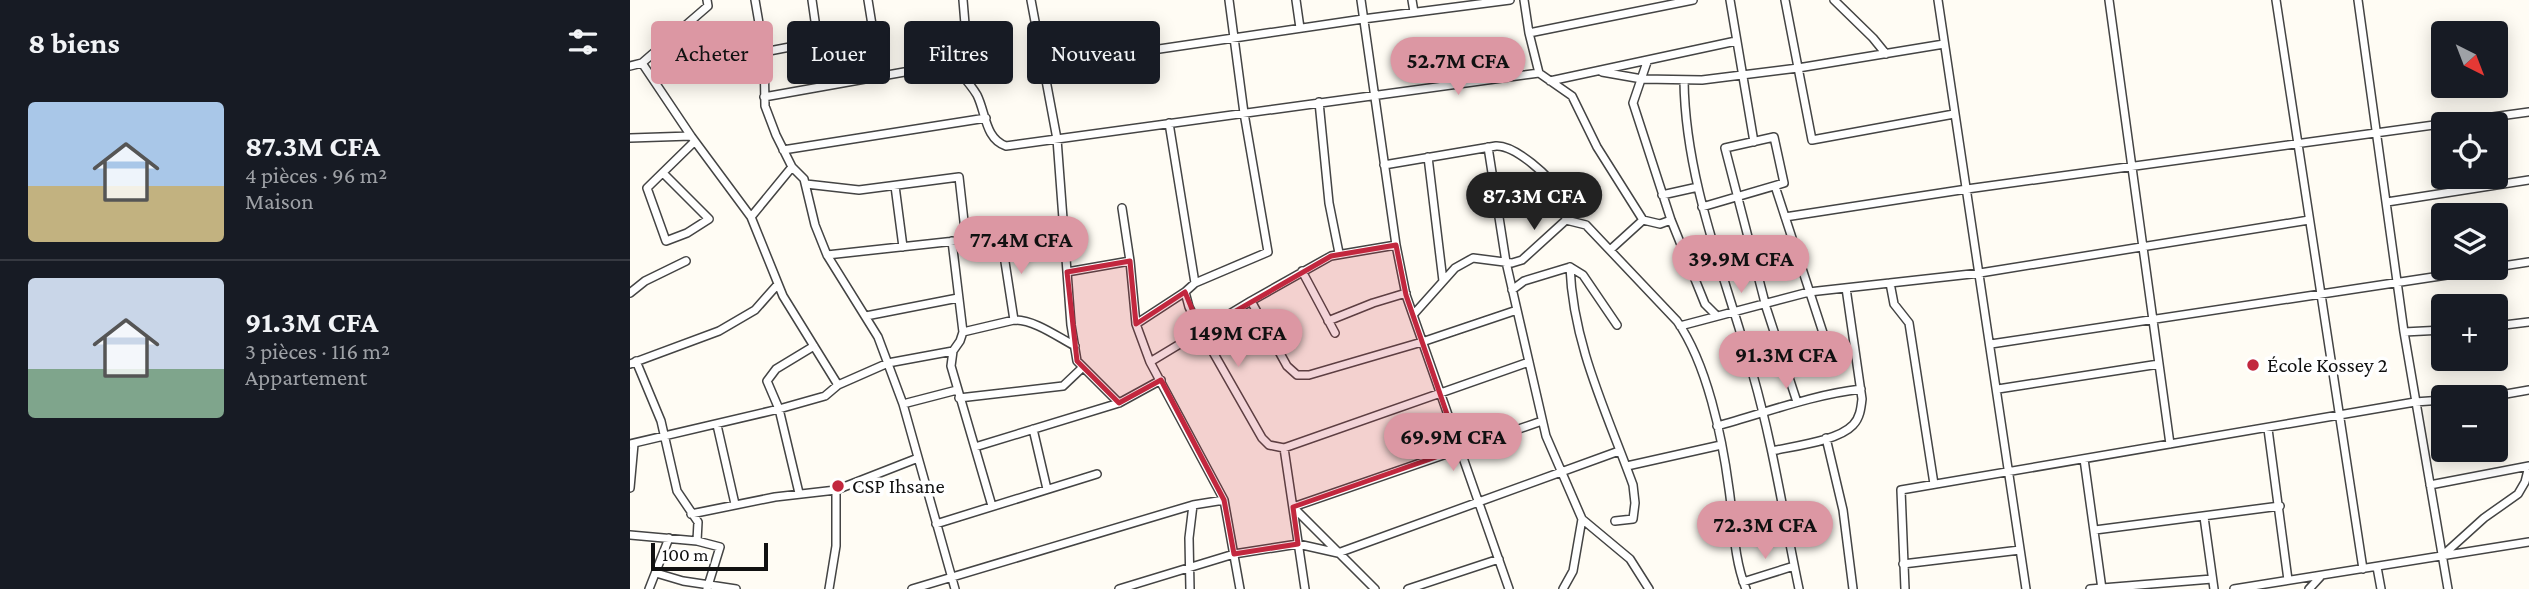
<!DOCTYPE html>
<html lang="fr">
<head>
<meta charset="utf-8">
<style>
  :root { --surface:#171b24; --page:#20242c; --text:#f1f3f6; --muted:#9ea1a6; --line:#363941; --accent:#dc97a3 }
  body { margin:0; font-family:"Crimson Pro",serif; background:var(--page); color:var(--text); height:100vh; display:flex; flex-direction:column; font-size:26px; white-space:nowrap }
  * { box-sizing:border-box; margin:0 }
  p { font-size:23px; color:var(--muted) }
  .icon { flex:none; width:38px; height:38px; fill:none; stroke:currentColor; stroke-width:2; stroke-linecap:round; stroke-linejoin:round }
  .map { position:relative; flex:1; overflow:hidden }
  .details { display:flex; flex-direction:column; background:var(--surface); width:630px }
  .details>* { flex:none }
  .top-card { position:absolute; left:21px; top:21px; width:665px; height:63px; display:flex; gap:14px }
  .needle { width:46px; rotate:138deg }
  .controls { position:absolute; left:1801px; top:21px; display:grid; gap:14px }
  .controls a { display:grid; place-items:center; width:77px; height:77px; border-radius:7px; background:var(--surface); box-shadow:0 4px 18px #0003; font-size:35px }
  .scale { position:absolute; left:21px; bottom:18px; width:117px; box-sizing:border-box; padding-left:7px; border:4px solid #111; border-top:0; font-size:19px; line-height:24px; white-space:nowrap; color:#111; -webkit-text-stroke:5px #fff; paint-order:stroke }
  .price { position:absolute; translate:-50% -60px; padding:0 16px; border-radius:24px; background:var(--accent); color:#111; font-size:23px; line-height:46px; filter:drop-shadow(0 2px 4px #0008) }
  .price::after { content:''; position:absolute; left:50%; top:42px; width:21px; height:16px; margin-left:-10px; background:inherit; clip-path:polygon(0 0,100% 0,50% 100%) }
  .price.active { background:#222; color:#fff }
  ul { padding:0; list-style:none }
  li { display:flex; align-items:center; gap:21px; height:175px; padding:0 28px }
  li+li { border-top:2px solid var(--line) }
  li span { display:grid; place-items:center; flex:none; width:196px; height:140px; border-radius:7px; color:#555 }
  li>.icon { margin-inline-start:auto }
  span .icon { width:84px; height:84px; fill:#fffc; stroke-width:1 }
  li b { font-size:30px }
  h2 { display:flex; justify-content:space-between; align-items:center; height:84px; padding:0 28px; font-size:30px }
  .pill { padding:0 24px; border-radius:7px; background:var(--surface); box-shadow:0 4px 18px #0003; font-size:24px; line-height:63px }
  .pill.active { background:var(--accent); color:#111 }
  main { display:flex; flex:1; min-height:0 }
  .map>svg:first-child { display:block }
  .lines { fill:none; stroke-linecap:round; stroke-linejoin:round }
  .street-casing { stroke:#444; stroke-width:10 }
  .street { stroke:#fff; stroke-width:7 }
  .marked { fill:#c2273e; fill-opacity:0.2; stroke:#c2273e; stroke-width:5; stroke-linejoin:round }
  .poi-dot { fill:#c2273e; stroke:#fff; stroke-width:2.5 }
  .labels { text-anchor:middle; stroke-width:7; stroke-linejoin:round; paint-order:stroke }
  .poi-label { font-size:21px; fill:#111; stroke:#fff; text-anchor:start }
</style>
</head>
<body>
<main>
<section class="details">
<h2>8 biens<svg class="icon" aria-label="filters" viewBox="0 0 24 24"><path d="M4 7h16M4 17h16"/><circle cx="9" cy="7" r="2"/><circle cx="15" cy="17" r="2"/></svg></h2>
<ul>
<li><span style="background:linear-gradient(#a9c7e8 60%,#c2b280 0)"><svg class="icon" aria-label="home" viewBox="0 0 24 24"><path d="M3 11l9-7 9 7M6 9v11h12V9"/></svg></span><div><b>87.3M CFA</b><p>4 pièces · 96 m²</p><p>Maison</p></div></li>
<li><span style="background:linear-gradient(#c9d6e8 65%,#7fa58c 0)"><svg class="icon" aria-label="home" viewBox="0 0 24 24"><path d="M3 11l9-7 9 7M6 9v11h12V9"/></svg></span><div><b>91.3M CFA</b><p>3 pièces · 116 m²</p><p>Appartement</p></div></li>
</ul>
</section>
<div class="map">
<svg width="1899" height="589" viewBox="0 0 1899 589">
  <rect width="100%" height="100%" fill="#fffcf4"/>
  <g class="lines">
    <!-- street casing -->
    <g class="street-casing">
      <path id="street" d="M125 0 134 52 135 106 146 135 162 167 174 179 185 225 197 255 248 337 273 404 325 589
        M182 0 188 42
        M401 0 427 139 441 325 447 361 489 403
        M599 0 614 113 638 252 565 283 555 292 559 307 571 331 632 438 639 445 654 448 899 362
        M666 0 670 28
        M731 0 766 245 776 295 879 589
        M782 0 784 12
        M894 0 899 33 909 73 942 96 967 147 1013 220 1030 224 1041 220
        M1100 0 1124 142
        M1155 0 1182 140 1324 114
        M1204 0 1243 38 1256 54
        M1308 0 1396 589
        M1479 0 1540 444
        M1646 0 1733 569
        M1728 0 1774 332 1818 589
        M899 33 1063 0
        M134 52 243 31 238 0
        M319 60C328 71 340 83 347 95 356 113 355 139 376 146L909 73
        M1017 62 1003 103 1041 220 1075 304 1087 316
        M12 63 61 136
        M0 66 12 63 78 6 77 0
        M414 66 733 19 880 0
        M972 72 1012 79 1072 80 1168 68 1314 44
        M1054 80C1055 181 1096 278 1123 375 1143 445 1154 518 1169 589
        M920 81 1106 41
        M134 97 308 66 319 60 336 36 333 0
        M689 102 699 203 709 253
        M539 123 565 283
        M0 138 61 136 121 217 153 296 208 385
        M858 147 876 262 916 436 952 519 1000 559 1019 589
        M153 150 356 118
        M798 157 813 281
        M754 165 866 146C885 145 921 177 930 194 934 201 935 212 936 220L956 225 1047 321C1077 364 1092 436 1099 489 1104 522 1103 557 1116 589
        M33 173 79 219 57 233 36 241 17 188 64 142
        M176 184 229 190 329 177 336 239
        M265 186 273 247
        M1145 186 1198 348
        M1032 195 1068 187
        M1757 202 1899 180
        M1072 207C1100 199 1127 191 1154 183L1144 137 1095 148 1133 295 1136 307 1167 402
        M492 208 500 261 506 324 520 362 594 500 610 589
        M121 217 162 167
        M1155 217 1337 189 1899 112
        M322 241 333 332 330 341 323 351 321 366 362 506
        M980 250 1013 220
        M197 255 371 236 384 320
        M940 267C943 345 977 413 1003 485L1005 503 1003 519 985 521
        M940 267 953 275 987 325
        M1866 267 1899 262
        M672 271 705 333
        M437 272 500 261
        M1260 283 1264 304 1279 323 1304 484
        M882 290 894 281 940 267
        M0 293 15 281 56 261
        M621 301 657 366 667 375H679L792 342 887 310
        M783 315 825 268 843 258 882 263 892 260 936 220
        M236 316 328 298
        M698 321 743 303 776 293
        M506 324 555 292
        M1050 326 1179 292 1350 273 1679 220
        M1866 326 1899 322
        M333 332 384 320C405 320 426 336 445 346
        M1774 332 1813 330
        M1361 344 1863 268
        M6 361 31 421 47 491 68 522 67 541
        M520 362 621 301 701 256 766 245
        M0 364 89 331 125 310 148 284
        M1368 389 1529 364
        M1859 397 1899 390
        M329 398 433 386 453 367
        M273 404 327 390
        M87 425 105 504
        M1087 426C1135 413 1181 395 1231 389
        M403 429 417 489
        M1638 429 1658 580
        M1196 438 1213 510 1223 589
        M0 444 149 409 195 396 208 385 258 363 323 351
        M345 447 489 403 531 380
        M654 448 675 589
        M1142 451C1164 446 1208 441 1223 425 1230 418 1231 408 1232 399L1216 288
        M1454 459 1472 589
        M997 466 1091 445
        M1800 485 1899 466
        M0 488 4 444
        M169 493 149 409 137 381 146 369 184 346
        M61 514 145 497 206 490 288 458
        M1574 517 1584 589
        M306 524 467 474
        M1465 530 1650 506
        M0 535 67 541 90 547 77 589
        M1812 556 1854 518 1888 494 1895 482 1899 466
        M1273 564 1390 550
        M1747 567 1751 589
        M26 573 53 581 106 589
        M1113 582 1164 566
        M19 589 39 538
        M199 589 206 546V490
        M282 589 563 505 594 500
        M489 589 604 554 668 544 708 553 989 451
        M560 589 559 538 563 505
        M745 589 663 507 912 421
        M778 589 869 559
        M933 589 943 571 952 519
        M1275 589 1271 490 1785 402 1813 400
        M1460 589 1582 579
        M1604 589 1899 542
        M1679 589 1691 576"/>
    </g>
    <!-- street -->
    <use href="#street" class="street"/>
  </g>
  <!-- marked area -->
  <path class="marked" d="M766 245 776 295 829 449 663 507 668 544 604 554 594 500 531 380 489 403 447 361 437 272 500 261 506 324 555 292 571 331 701 256Z"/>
  <!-- markers -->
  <g class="poi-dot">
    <circle cx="1623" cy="365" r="7"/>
    <circle cx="208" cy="486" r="7"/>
  </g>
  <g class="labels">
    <!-- poi labels -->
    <g class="poi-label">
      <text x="1637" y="372">École Kossey 2</text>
      <text x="222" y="493">CSP Ihsane</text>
    </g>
  </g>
</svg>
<div class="controls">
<a><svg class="needle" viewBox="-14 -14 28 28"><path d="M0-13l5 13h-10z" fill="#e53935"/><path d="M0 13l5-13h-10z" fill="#9ea1a6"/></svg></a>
<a><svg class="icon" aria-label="locate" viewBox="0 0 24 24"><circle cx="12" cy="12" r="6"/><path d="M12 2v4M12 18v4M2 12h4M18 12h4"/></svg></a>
<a><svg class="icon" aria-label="layers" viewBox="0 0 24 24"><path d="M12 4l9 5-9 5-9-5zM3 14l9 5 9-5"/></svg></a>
<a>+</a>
<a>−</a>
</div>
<div class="scale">100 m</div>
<b class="price" style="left:828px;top:97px">52.7M CFA</b>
<b class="price active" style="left:904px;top:232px">87.3M CFA</b>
<b class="price" style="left:391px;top:276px">77.4M CFA</b>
<b class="price" style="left:1111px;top:295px">39.9M CFA</b>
<b class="price" style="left:608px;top:369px">149M CFA</b>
<b class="price" style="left:1156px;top:391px">91.3M CFA</b>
<b class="price" style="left:823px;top:473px">69.9M CFA</b>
<b class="price" style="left:1135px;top:561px">72.3M CFA</b>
<div class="top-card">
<a class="pill active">Acheter</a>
<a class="pill">Louer</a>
<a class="pill">Filtres</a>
<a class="pill">Nouveau</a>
</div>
</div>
</main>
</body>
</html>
